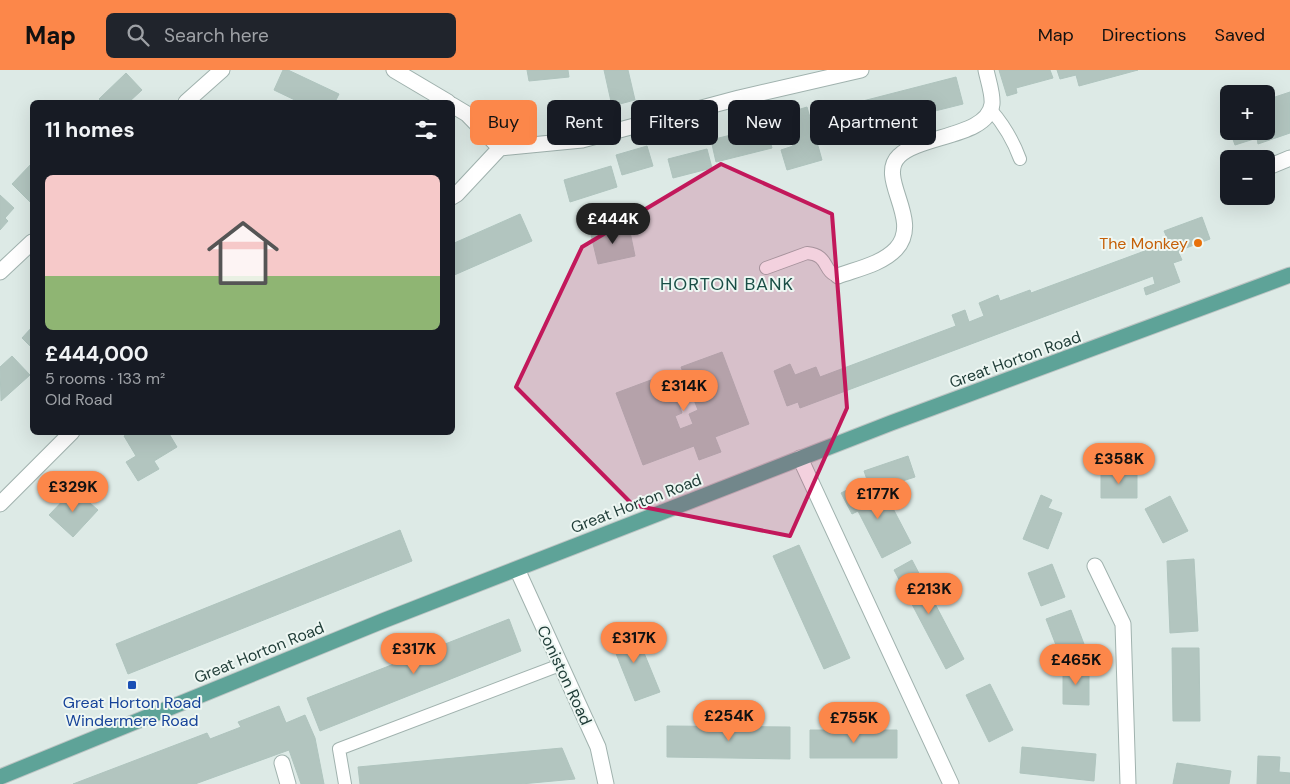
<!DOCTYPE html>
<html lang="en">
<head>
<meta charset="utf-8">
<style>
  :root { --surface:#171b24; --page:#20242c; --text:#f1f3f6; --muted:#9ea1a6; --line:#363941; --accent:#fc874a }
  body { margin:0; font-family:"DM Sans",sans-serif; background:var(--page); color:var(--text); height:100vh; display:flex; flex-direction:column; font-size:19px; white-space:nowrap }
  * { box-sizing:border-box; margin:0 }
  p { font-size:16px; color:var(--muted) }
  .icon { flex:none; width:28px; height:28px; fill:none; stroke:currentColor; stroke-width:2; stroke-linecap:round; stroke-linejoin:round }
  .map { position:relative; flex:1; overflow:hidden }
  .side { position:absolute; left:30px; top:30px; width:425px; height:335px; display:flex; flex-direction:column; background:var(--surface); border-radius:8px; box-shadow:0 5px 20px #0002 }
  .side>* { flex:none }
  .banner { position:absolute; left:470px; top:30px; width:475px; height:45px; display:flex; gap:10px }
  .controls { position:absolute; left:1220px; top:15px; display:grid; gap:10px }
  .controls a { display:grid; place-items:center; width:55px; height:55px; border-radius:8px; background:var(--surface); box-shadow:0 5px 20px #0002; font-size:25px }
  .price { position:absolute; translate:-50% -42px; padding:0 11px; border-radius:18px; background:var(--accent); color:#111; font-size:16px; line-height:32px; filter:drop-shadow(0 1px 2px #0008) }
  .price::after { content:''; position:absolute; left:50%; top:30px; width:15px; height:11px; margin-left:-8px; background:inherit; clip-path:polygon(0 0,100% 0,50% 100%) }
  .price.active { background:#222; color:#fff }
  ul { padding:0; list-style:none }
  li { display:grid; align-content:center; gap:10px; height:265px; padding:0 15px }
  li+li { border-top:1px solid var(--line) }
  li span { display:grid; place-items:center; height:155px; border-radius:8px; color:#555 }
  li>.icon { margin-inline-start:auto }
  span .icon { width:90px; height:90px; fill:#fffc; stroke-width:1 }
  li b { font-size:21px }
  h2 { display:flex; justify-content:space-between; align-items:center; height:60px; padding:0 15px; font-size:21px }
  .chip { padding:0 18px; border-radius:8px; background:var(--surface); box-shadow:0 5px 20px #0002; font-size:18px; line-height:45px }
  .chip.active { background:var(--accent); color:#111 }
  header { display:flex; align-items:center; gap:30px; box-sizing:border-box; height:70px; padding:0 25px; background:var(--accent); color:#111 }
  header strong { font-size:24px }
  nav { display:flex; gap:28px; margin-inline-start:auto; font-size:18px }
  .search { width:350px; height:45px; background:var(--page); display:flex; align-items:center; gap:12px; box-sizing:border-box; padding:0 18px; border-radius:8px; color:var(--muted); font-size:19px }
  .map>svg:first-child { display:block }
  .building { fill:#b2c5bf; stroke:#afc4be }
  .lines { fill:none; stroke-linecap:round; stroke-linejoin:round }
  .lane-casing { stroke:#a0b2ae; stroke-width:14 }
  .street-casing { stroke:#a0b2ae; stroke-width:17 }
  .primary-casing { stroke:#bcc4c3; stroke-width:17 }
  .lane { stroke:#fff; stroke-width:12 }
  .street { stroke:#fff; stroke-width:15 }
  .primary { stroke:#5ea398; stroke-width:15 }
  .marked { fill:#c2185b; fill-opacity:0.2; stroke:#c2185b; stroke-width:4; stroke-linejoin:round }
  .food-dot { fill:#e8710a; stroke:#eef7f3; stroke-width:2 }
  .transit-dot { fill:#1a4fb4; stroke:#eef7f3; stroke-width:2 }
  .labels { text-anchor:middle; stroke-width:4; stroke-linejoin:round; paint-order:stroke }
  .food-label { font-size:16px; fill:#c56008; stroke:#eef7f3; text-anchor:end }
  .street-label { font-size:16px; fill:#1e3b36; stroke:#eef7f3 }
  .transit-label { font-size:16px; fill:#164399; stroke:#eef7f3 }
  .neighbourhood-label { font-size:18px; letter-spacing:1px; fill:#194e46; stroke:#eef7f3 }
</style>
</head>
<body>
<header>
<strong>Map</strong>
<div class="search"><svg class="icon" aria-label="search" viewBox="0 0 24 24"><circle cx="10" cy="10" r="6"/><path d="M15 15l6 6"/></svg>Search here</div>
<nav><a>Map</a><a>Directions</a><a>Saved</a></nav>
</header>
<div class="map">
<svg width="1290" height="714" viewBox="0 0 1290 714">
  <rect width="100%" height="100%" fill="#ddeae6"/>
  <!-- building -->
  <path class="building" d="M283 0H288L339 24 335 32H299L274 20Z
    M527 0H568L569 7 529 11Z
    M604 0H628L635 30 612 36Z
    M999 0H1050L1053 8 1016 18 1017 23 1007 26Z
    M1057 0H1138L1079 16 1076 5 1060 9Z
    M126 3 142 20 129 32H102L99 29Z
    M956 7 963 34 827 68 820 42Z
    M1290 22V63L1258 74 1257 68 1235 75 1230 61H1266V30Z
    M807 37 822 90 787 100 781 80 793 76 784 44Z
    M766 56 772 78 716 92 711 70Z
    M647 76 653 96 622 105 616 85Z
    M707 79 712 98 673 108 668 89Z
    M32 93V129L30 132 12 114Z
    M611 96 617 117 570 132 564 110Z
    M0 125 14 138 5 148 8 151 0 160Z
    M520 144 532 171 452 206V174Z
    M1202 147 1210 169 1178 181 1182 190 1173 193 1180 212 1146 225 1144 218 1155 214 1153 206 800 338 798 332 787 336 774 301 790 294 795 305 816 297 820 307 956 256 952 245 965 240 969 252 984 246 979 233 998 225 1000 231 1030 220 1031 223 1169 172 1164 161Z
    M629 157 635 186 598 194 591 165Z
    M32 257V278L22 268Z
    M722 282 749 354 715 367 721 382 699 390 694 376 643 395 616 323 667 304 682 343 675 346 680 359 693 354 689 344 698 340 681 297Z
    M12 286 30 305 1 331 0 297Z
    M130 362H168L177 377 154 391 159 399 138 411 126 392 136 386 124 366Z
    M908 386 915 407 871 421 864 401Z
    M1137 402V428H1101V403Z
    M863 412 874 432 886 425 911 473 882 488 858 441 852 444 841 423Z
    M74 419 98 440 73 467 49 445Z
    M1041 425 1052 430 1048 438 1062 443 1048 479 1023 469Z
    M1170 426 1188 461 1163 473 1145 439Z
    M400 460 412 491 128 604 116 574Z
    M799 475 850 588 824 599 773 486Z
    M1194 489 1198 561 1170 563 1167 491Z
    M912 490 964 589 946 599 894 500Z
    M1052 494 1065 527 1041 536 1028 503Z
    M1071 540 1084 574 1059 583 1046 549Z
    M509 549 521 581 320 661 307 628Z
    M633 556 660 622 635 631 609 566Z
    M1172 578H1199L1200 651H1173Z
    M1063 598H1089V635L1063 634Z
    M990 614 1013 660 989 672 966 625Z
    M279 636 286 653 305 645 315 668 324 714H301L289 680 195 714H73L207 663 210 669 241 657 238 652Z
    M667 656 790 657V689L667 687Z
    M810 660H897V688H810Z
    M1022 677 1096 684 1094 711 1020 703Z
    M562 678 575 709 521 714H360L358 697Z
    M1258 686 1280 687 1279 702 1290 703V714H1257Z
    M1177 693 1231 701 1229 714H1173Z"/>
  <g class="lines">
    <!-- lane casing -->
    <g class="lane-casing">
      <path id="lane" d="M991 40C1005 56 1013 70 1020 89
        M766 198 807 183C830 185 822 202 838 206
        M345 714 339 679 560 595"/>
    </g>
    <!-- street casing -->
    <g class="street-casing">
      <path id="street" d="M394 0 448 32
        M186 32 222 0
        M452 35 467 44 500 78
        M1266 98 1290 88
        M452 127 457 124 500 78 582 70 739 28 861 0
        M0 202 32 172
        M838 206C857 199 882 194 896 179 923 150 876 108 899 86 920 65 988 67 992 34 993 24 988 10 986 0
        M800 388 951 714
        M0 434 72 362
        M1095 496 1123 554 1128 714
        M517 499 598 677 606 714
        M282 693 288 714"/>
    </g>
    <!-- primary casing -->
    <g class="primary-casing">
      <path id="primary" d="M0 707 385 550 891 353 1290 205"/>
    </g>
    <!-- lane -->
    <use href="#lane" class="lane"/>
    <!-- street -->
    <use href="#street" class="street"/>
    <!-- primary -->
    <use href="#primary" class="primary"/>
  </g>
  <!-- marked area -->
  <path class="marked" d="M721 94 832 144 847 338 790 466 633 435 516 317 582 177Z"/>
  <!-- markers -->
  <circle class="food-dot" cx="1198" cy="173" r="5"/>
  <rect class="transit-dot" x="127" y="610" width="10" height="10" rx="2.5"/>
  <g class="labels">
    <!-- food labels -->
    <g class="food-label">
      <text x="1188" y="179">The Monkey</text>
    </g>
    <!-- street labels -->
    <g class="street-label">
      <text transform="translate(1015 289) rotate(-20)" y="6">Great Horton Road</text>
      <text transform="translate(636 433) rotate(-21)" y="6">Great Horton Road</text>
      <text transform="translate(259 582) rotate(-22)" y="6">Great Horton Road</text>
      <text transform="translate(565 605) rotate(65)" y="6">Coniston Road</text>
    </g>
    <!-- transit labels -->
    <g class="transit-label">
      <text x="132" y="638">Great Horton Road<tspan x="132" dy="18">Windermere Road</tspan></text>
    </g>
    <!-- neighbourhood labels -->
    <g class="neighbourhood-label">
      <text x="727" y="220">HORTON BANK</text>
    </g>
  </g>
</svg>
<div class="controls">
<a>+</a>
<a>−</a>
</div>
<b class="price active" style="left:613px;top:175px">£444K</b>
<b class="price" style="left:684px;top:342px">£314K</b>
<b class="price" style="left:1119px;top:415px">£358K</b>
<b class="price" style="left:73px;top:443px">£329K</b>
<b class="price" style="left:878px;top:450px">£177K</b>
<b class="price" style="left:929px;top:545px">£213K</b>
<b class="price" style="left:634px;top:594px">£317K</b>
<b class="price" style="left:414px;top:605px">£317K</b>
<b class="price" style="left:1076px;top:616px">£465K</b>
<b class="price" style="left:729px;top:672px">£254K</b>
<b class="price" style="left:854px;top:674px">£755K</b>
<div class="banner">
<a class="chip active">Buy</a>
<a class="chip">Rent</a>
<a class="chip">Filters</a>
<a class="chip">New</a>
<a class="chip">Apartment</a>
</div>
<section class="side">
<h2>11 homes<svg class="icon" aria-label="filters" viewBox="0 0 24 24"><path d="M4 7h16M4 17h16"/><circle cx="9" cy="7" r="2"/><circle cx="15" cy="17" r="2"/></svg></h2>
<ul>
<li><span style="background:linear-gradient(#f6c9c9 65%,#8fb573 0)"><svg class="icon" aria-label="home" viewBox="0 0 24 24"><path d="M3 11l9-7 9 7M6 9v11h12V9"/></svg></span><div><b>£444,000</b><p>5 rooms · 133 m²</p><p>Old Road</p></div></li>
</ul>
</section>
</div>
</body>
</html>
